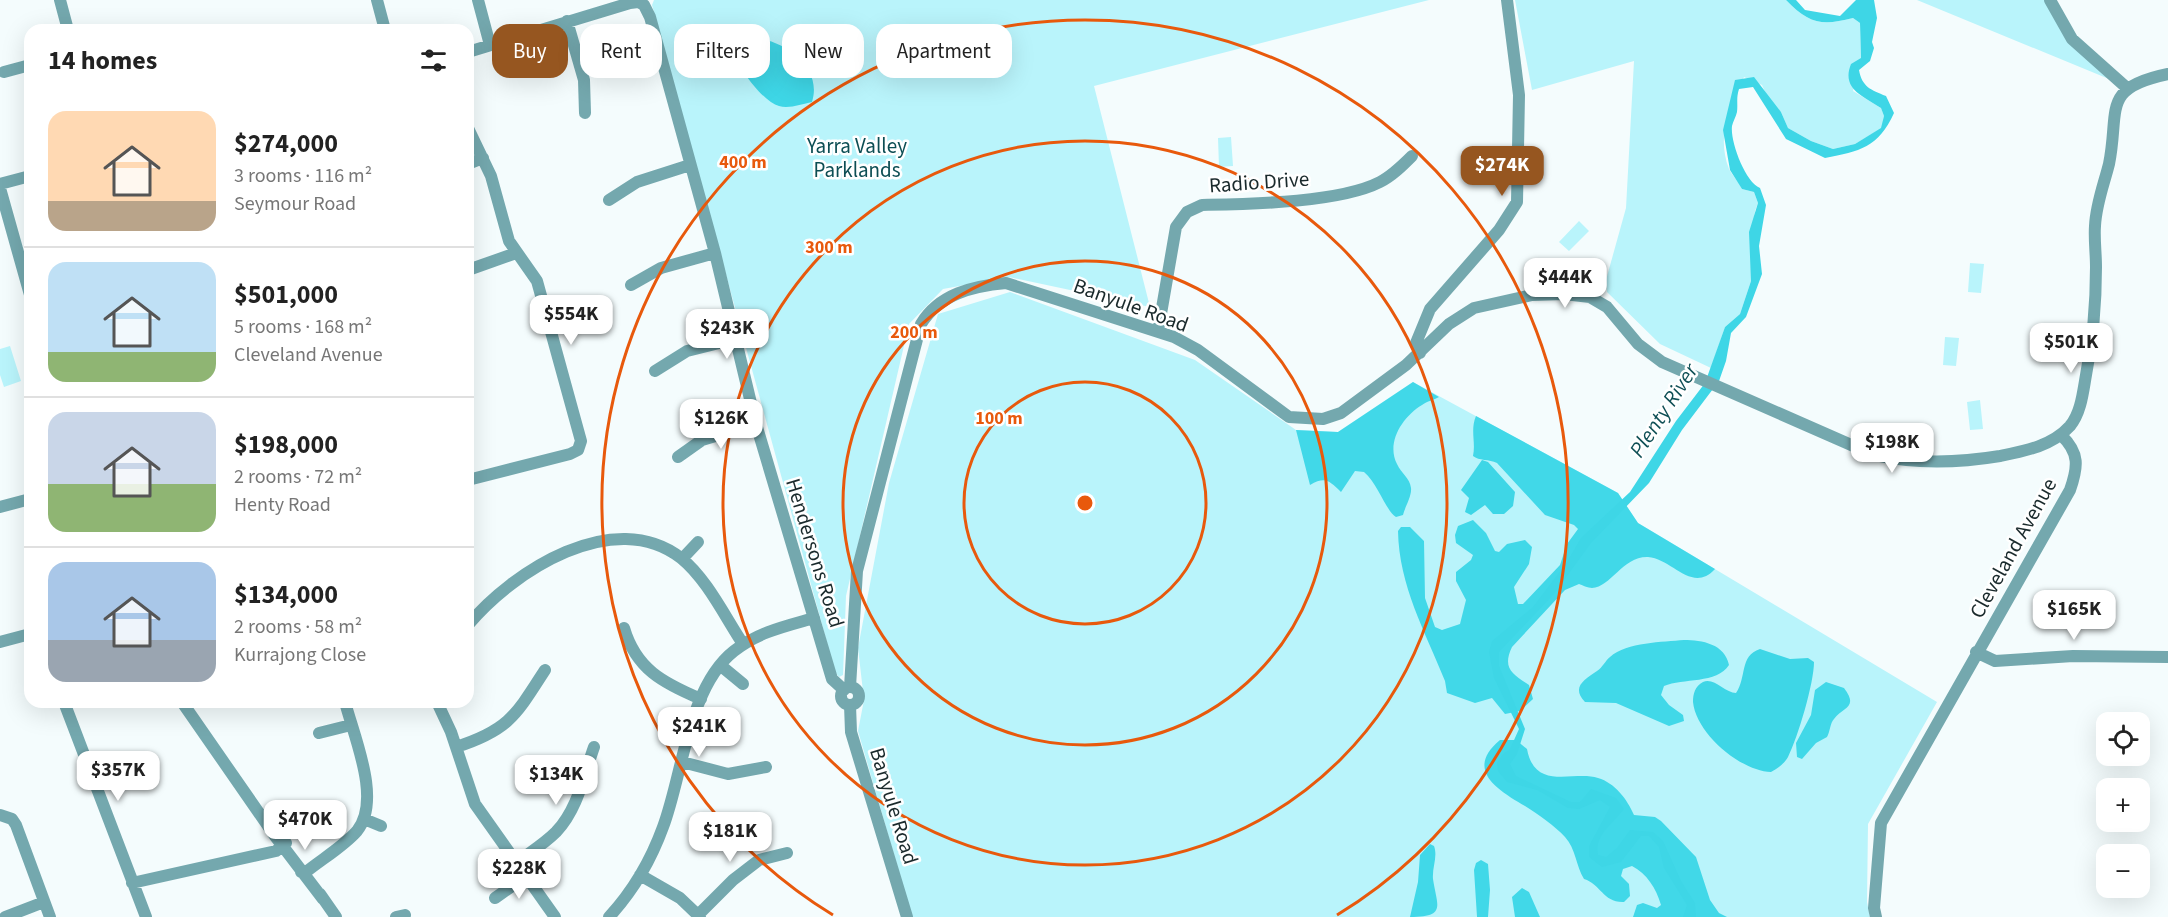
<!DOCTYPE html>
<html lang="en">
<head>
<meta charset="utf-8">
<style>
  :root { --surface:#fff; --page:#f6f6f6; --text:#222; --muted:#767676; --line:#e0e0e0; --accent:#965620 }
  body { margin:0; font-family:"Source Sans 3",sans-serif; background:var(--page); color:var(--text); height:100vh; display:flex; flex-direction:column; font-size:22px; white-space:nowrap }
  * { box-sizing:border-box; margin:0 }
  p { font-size:20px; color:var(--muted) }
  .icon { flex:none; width:33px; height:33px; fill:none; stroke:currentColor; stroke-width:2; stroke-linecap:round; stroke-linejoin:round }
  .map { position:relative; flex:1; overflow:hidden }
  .side { position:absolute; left:24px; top:24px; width:450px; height:684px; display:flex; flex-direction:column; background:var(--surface); border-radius:18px; box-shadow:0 6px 24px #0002 }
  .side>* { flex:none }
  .hud { position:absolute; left:492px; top:24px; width:570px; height:54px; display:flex; gap:12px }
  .tools { position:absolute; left:2096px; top:712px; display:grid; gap:12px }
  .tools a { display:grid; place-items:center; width:54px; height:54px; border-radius:12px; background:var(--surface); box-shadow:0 6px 24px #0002; font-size:30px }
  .price { position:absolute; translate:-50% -51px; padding:0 14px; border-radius:12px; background:#fff; color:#222; font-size:20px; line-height:39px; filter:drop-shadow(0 2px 3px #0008) }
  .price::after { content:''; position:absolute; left:50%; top:36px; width:18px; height:14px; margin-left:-9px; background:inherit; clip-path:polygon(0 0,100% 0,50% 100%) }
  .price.on { background:var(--accent); color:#fff }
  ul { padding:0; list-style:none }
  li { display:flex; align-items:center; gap:18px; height:150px; padding:0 24px }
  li+li { border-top:2px solid var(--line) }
  li span { display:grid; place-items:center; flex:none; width:168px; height:120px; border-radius:18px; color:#555 }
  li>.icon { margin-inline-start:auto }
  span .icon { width:72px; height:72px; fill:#fffc; stroke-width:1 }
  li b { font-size:26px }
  h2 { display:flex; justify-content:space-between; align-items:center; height:72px; padding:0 24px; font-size:26px }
  .chip { padding:0 21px; border-radius:18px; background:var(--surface); box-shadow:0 6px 24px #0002; font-size:21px; line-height:54px }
  .chip.on { background:var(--accent); color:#fff }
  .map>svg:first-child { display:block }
  .green { fill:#b9f4fb }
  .forest { fill:#41d8e8 }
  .water { fill:#3ed6e6 }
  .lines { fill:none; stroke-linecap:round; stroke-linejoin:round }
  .minor { stroke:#74a8ae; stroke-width:12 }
  .ring { fill:none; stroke:#e8590c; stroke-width:3 }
  .labels { text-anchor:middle; stroke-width:5; stroke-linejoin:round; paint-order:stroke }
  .park-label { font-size:21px; fill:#0c4e54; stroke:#fff }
  .street-label { font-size:21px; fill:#1a2a2c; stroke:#fff }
  .water-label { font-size:22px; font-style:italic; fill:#105056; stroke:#fff }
  .centre { fill:#e8590c; stroke:#fff; stroke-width:3 }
  .ring-label { font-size:18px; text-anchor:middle; font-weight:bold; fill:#e8590c; stroke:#fff; stroke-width:5; stroke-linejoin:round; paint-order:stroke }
</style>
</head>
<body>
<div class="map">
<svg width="2168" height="917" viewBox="0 0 2168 917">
  <rect width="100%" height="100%" fill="#f4fcfd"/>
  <!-- green -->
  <path class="green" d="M654 0H1429L1094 86 1150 307 1009 277 943 289 909 324 846 596 843 675 839 677 835 672 652 5Z
    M1515 0H1786C1809 24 1822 26 1853 18L1860 23 1861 59 1853 91 1881 108 1884 116 1882 128 1855 144 1833 149 1811 141 1788 128 1781 112 1769 101 1762 85 1744 77C1730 107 1716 135 1729 169 1732 175 1739 182 1742 189L1754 192 1758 203 1755 211 1751 247V281L1740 314 1725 327 1711 368 1660 344 1607 292 1606 280 1626 208 1634 61 1532 90Z
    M1917 0H2047L2109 79Z
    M1231 137 1233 166 1219 167 1218 138Z
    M1579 221 1589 231 1569 251 1559 242Z
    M1970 263 1984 264 1981 293 1968 292Z
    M1010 292 1195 360 1296 430 1338 432 1413 382 1618 493 1638 523 1937 702 1868 824 1867 902 1870 917H912L858 731 864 700 858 648 889 483 938 314Z
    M1945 337 1959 338 1956 366 1943 365Z
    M10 346 21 381 4 387 0 375V349Z
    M1980 400 1983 429 1970 430 1967 402Z"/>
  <!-- forest -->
  <path class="forest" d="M1413 382 1439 397C1434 400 1427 401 1422 405 1402 417 1386 443 1397 464 1401 473 1410 478 1411 488 1412 496 1405 507 1403 515L1396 517C1386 511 1378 484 1364 472L1355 471 1341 492C1329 481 1326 476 1310 485L1296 430 1338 432Z
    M1476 416 1618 493 1638 523 1715 569C1692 594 1673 559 1648 557 1623 556 1611 587 1592 588 1588 588 1582 585 1579 584L1565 590 1512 647C1502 668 1512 674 1529 685L1533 699 1520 711 1505 714 1492 698 1475 703 1447 693 1445 681C1425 631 1399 586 1398 531L1401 527H1410L1424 541 1425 598 1435 627 1442 630 1460 624 1466 600 1456 581V572L1471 560 1473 555 1456 543 1455 535 1458 526 1473 520 1486 533 1495 551 1499 552 1507 544 1525 540 1532 547 1529 564 1514 587 1518 604H1523L1560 565 1567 544 1578 529 1574 525 1545 515 1497 463C1489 459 1479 461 1473 456 1476 442 1470 430 1476 416Z
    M1684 640C1702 640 1725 644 1729 665 1717 684 1683 678 1664 686L1661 695 1669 705 1683 715 1684 721 1669 726 1616 703 1585 702C1571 687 1584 680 1597 671 1603 667 1605 661 1610 657 1627 642 1663 642 1684 640Z
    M1826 682 1844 688C1859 708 1843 707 1834 719 1830 723 1830 732 1827 737L1816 743 1802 759 1797 757 1796 743 1811 715 1815 690Z
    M1500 740H1516L1527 749C1535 792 1574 770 1598 778 1615 783 1627 799 1634 815L1655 817 1661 821 1696 857 1710 900 1719 913 1727 917H1633L1637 905 1643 903 1657 908 1661 905C1656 888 1647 874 1632 866L1623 869 1621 876 1629 884 1630 896 1624 902C1603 903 1601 884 1584 879 1576 866 1576 849 1565 837 1555 826 1538 814 1525 806 1498 790 1464 770 1500 740Z
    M1430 844 1434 846C1438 857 1432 867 1433 879 1437 906 1447 917 1410 917L1418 882 1420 855Z
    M1481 860 1488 864 1490 890 1488 917H1477L1474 870 1476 863Z
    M1522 888 1529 892 1540 917H1515L1512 897Z"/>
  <!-- water -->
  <path class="water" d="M1786 0H1796L1805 10 1840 16 1856 0H1874L1877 18 1872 42 1874 48 1870 61 1859 70C1862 87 1871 90 1886 96L1894 113C1878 148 1860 151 1825 158L1786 139 1753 87 1739 89C1736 98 1738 103 1737 112 1736 117 1733 121 1732 126 1730 141 1745 182 1760 188L1766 205 1759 246 1762 274 1746 317 1731 333 1726 361 1719 381 1682 430 1649 483 1591 543 1554 594 1499 652V666L1525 729 1517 754 1510 764 1516 776 1571 802H1580L1591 789 1616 798 1624 809C1613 824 1594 835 1598 855L1606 857 1617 848 1630 830 1653 832 1663 841 1681 881 1695 903 1696 917H1683L1687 905 1664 868 1659 847 1649 836H1641L1621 862 1602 867 1589 857V846L1610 807 1600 800 1579 809 1568 808 1537 790 1507 782 1498 771 1497 763 1503 754 1510 749 1519 729 1494 678 1489 652 1492 641 1533 607 1567 562 1581 538 1630 492 1676 421 1705 383 1725 327 1740 314 1751 281 1749 232 1758 203 1754 192 1742 189 1730 170 1723 130 1735 80 1754 77 1781 112 1788 128 1811 141 1833 149 1855 144 1881 128 1884 116 1881 108C1863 96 1841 89 1851 64L1861 58 1860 23 1853 18C1822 26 1809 24 1786 0Z
    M734 38C743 38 753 37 762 39 791 45 822 70 812 102 802 104 789 109 779 106 763 102 736 66 733 49L728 47 726 41Z
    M1482 460 1488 462 1515 492 1513 506 1504 514H1493L1485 505 1471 515 1465 512 1469 498 1461 490Z
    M1760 649 1790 659 1808 658 1814 662C1814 683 1798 737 1788 757 1784 764 1778 768 1771 772 1740 771 1696 733 1693 702 1693 694 1695 686 1703 682 1714 677 1725 693 1736 693 1747 677 1739 656 1760 649Z"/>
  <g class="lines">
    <!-- minor -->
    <path class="minor" d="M60 0 68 30
      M377 0 385 30
      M478 0 490 45
      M2050 0 2072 39 2127 88
      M644 5 650 17 715 253 756 424 832 679 844 690
      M567 21 584 80 585 113
      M468 52 630 3 638 2 644 5
      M4 72 30 65
      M468 128 491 176 509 241 537 281 581 441 578 450 570 454 468 480
      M468 164 483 158
      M0 184 30 176
      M0 188 30 295
      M609 200 637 182 690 165
      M468 270 516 253
      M631 285 661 268 715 253
      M1158 331 1176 227 1187 212 1202 205C1248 204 1339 203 1380 182 1392 176 1402 166 1412 156
      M1420 353 1416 343 1430 309 1499 230 1517 202 1519 95 1507 0
      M655 371 687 351 735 339
      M678 457 702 440 756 424
      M0 507 30 499
      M682 559 698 542
      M468 625C513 571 614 506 681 558 707 579 725 617 743 644
      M624 628C636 669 663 683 701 699
      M0 642 30 634
      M1976 652 1995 661 2073 656 2168 657
      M720 665 743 684
      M850 687 857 571 921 324C939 294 973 286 1006 283L1174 337 1198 350 1289 417 1323 419 1341 413 1406 365 1449 324 1474 308 1532 295 1564 294 1590 297 1607 307 1638 344 1662 362 1874 455C1915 464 1958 463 2000 456 2025 451 2052 446 2070 426 2081 413 2083 392 2086 375 2093 339 2096 303 2096 267 2096 253 2094 239 2095 226 2096 204 2104 184 2109 164 2120 110 2100 88 2168 74
      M841 696a9 9 0 1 1 18 0a9 9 0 1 1-18 0Z
      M64 702 146 917
      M182 702 275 836 323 899
      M437 702 451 732 475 804 555 917
      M850 705 851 732 907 917
      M319 733 351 725
      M456 747C509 730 516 715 545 670
      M682 762 728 774 766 767
      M0 815 12 819 16 825 50 917
      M364 819 381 826
      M515 864C529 853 544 844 556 832 578 809 584 775 594 747
      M301 872H306C322 859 344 846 357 831 382 800 354 737 345 702
      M640 875 680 898 700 917
      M132 883 276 851 286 843
      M320 894 336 917
      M495 898 525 877
      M698 915 733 880 759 860 787 853
      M5 917 44 902
      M396 917 405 915
      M609 917C633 891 651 860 663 827 683 774 688 687 734 651 758 632 786 626 814 618
      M1876 917 1874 908 1881 823 2070 490C2078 467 2080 453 2061 435"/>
  </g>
  <!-- distance rings -->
  <g class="ring">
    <circle cx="1085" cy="503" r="121"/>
    <circle cx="1085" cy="503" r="242"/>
    <circle cx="1085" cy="503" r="362"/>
    <path d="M833 915A483 483 0 1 1 1337 915"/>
  </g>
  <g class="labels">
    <!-- park labels -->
    <g class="park-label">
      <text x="857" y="153">Yarra Valley<tspan x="857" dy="24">Parklands</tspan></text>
    </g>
    <!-- street labels -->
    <g class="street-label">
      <text transform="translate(1259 182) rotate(-4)" y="7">Radio Drive</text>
      <text transform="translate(1131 305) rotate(20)" y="7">Banyule Road</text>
      <text transform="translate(2013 548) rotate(-61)" y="7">Cleveland Avenue</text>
      <text transform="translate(815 553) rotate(73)" y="7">Hendersons Road</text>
      <text transform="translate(894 806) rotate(73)" y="7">Banyule Road</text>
    </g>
    <!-- water labels -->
    <g class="water-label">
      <text transform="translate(1663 410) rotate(-57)" y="8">Plenty River</text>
    </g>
  </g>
  <circle cx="1085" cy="503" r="9" class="centre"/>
  <g class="ring-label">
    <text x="743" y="168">400 m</text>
    <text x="829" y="253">300 m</text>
    <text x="914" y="338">200 m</text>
    <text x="999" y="424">100 m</text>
  </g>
</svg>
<div class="tools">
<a><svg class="icon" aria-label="locate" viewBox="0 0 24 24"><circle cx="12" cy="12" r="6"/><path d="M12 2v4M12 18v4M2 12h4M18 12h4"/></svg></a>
<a>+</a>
<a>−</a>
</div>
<b class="price on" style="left:1502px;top:197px">$274K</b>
<b class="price" style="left:1565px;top:309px">$444K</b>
<b class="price" style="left:571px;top:346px">$554K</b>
<b class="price" style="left:727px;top:360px">$243K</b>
<b class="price" style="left:2071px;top:374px">$501K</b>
<b class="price" style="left:721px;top:450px">$126K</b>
<b class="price" style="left:1892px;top:474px">$198K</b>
<b class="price" style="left:2074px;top:641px">$165K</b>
<b class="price" style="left:699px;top:758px">$241K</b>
<b class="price" style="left:118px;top:802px">$357K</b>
<b class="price" style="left:556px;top:806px">$134K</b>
<b class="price" style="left:305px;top:851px">$470K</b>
<b class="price" style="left:730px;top:863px">$181K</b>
<b class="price" style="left:519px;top:900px">$228K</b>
<div class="hud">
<a class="chip on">Buy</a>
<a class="chip">Rent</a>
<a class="chip">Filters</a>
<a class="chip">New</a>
<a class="chip">Apartment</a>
</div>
<section class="side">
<h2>14 homes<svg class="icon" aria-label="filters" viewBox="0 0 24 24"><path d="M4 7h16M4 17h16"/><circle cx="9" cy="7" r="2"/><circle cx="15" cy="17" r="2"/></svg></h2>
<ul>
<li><span style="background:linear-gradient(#ffd9b3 75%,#b9a48a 0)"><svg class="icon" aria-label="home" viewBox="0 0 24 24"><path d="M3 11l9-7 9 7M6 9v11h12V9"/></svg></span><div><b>$274,000</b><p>3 rooms · 116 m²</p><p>Seymour Road</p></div></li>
<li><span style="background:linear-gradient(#bfe0f5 75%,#8fb573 0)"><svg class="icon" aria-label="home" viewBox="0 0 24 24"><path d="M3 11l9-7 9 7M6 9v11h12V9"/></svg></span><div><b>$501,000</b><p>5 rooms · 168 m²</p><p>Cleveland Avenue</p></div></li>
<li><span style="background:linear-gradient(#c9d6e8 60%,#8fb573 0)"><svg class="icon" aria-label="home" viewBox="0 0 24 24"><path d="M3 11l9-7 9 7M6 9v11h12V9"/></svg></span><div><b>$198,000</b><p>2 rooms · 72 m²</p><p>Henty Road</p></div></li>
<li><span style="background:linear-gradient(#a9c7e8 65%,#9aa5b1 0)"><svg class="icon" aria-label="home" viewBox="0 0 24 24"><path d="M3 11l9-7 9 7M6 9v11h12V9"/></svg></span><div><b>$134,000</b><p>2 rooms · 58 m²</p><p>Kurrajong Close</p></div></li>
</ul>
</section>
</div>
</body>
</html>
